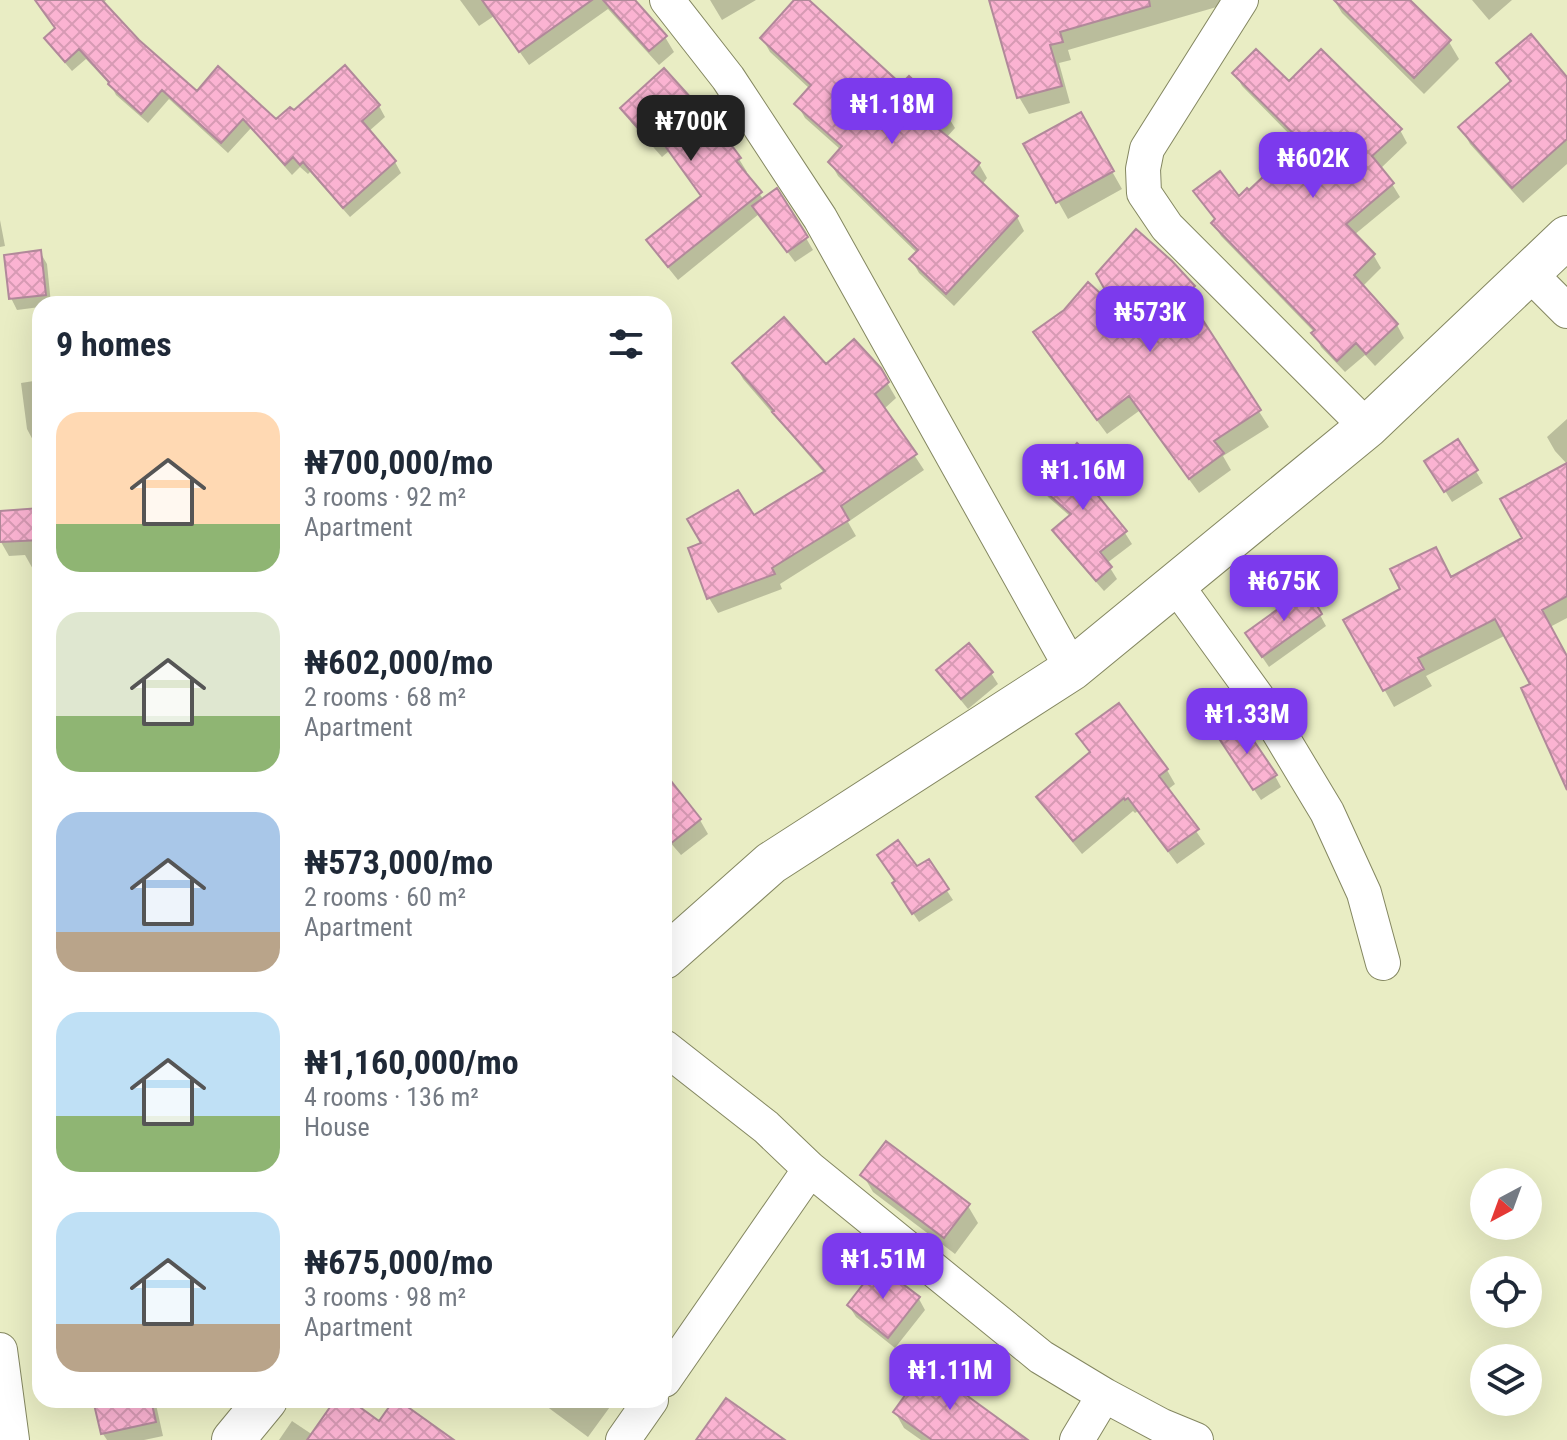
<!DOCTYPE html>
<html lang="en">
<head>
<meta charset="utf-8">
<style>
  :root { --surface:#fff; --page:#f6f6f7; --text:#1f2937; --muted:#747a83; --accent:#7c3aed }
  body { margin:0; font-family:"Roboto Condensed",sans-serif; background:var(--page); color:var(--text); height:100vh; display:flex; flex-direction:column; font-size:30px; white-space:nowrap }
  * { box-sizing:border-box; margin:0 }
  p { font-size:26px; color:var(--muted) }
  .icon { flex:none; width:44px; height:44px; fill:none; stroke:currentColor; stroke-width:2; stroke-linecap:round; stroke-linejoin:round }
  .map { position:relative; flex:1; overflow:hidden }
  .side { position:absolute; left:32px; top:296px; width:640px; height:1112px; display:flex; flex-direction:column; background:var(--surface); border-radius:24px; box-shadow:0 8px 32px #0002 }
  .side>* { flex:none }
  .needle { width:52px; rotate:221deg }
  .buttons { position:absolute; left:1470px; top:1168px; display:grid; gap:16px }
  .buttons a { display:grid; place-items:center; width:72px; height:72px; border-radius:50%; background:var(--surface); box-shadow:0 8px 32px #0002; font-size:40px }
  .price { position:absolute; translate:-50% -68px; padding:0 18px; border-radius:16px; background:var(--accent); color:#fff; font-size:26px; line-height:52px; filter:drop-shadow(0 2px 4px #0008) }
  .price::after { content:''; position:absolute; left:50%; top:48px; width:24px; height:18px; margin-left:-12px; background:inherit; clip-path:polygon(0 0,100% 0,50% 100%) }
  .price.on { background:#222; color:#fff }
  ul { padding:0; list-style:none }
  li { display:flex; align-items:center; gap:24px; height:200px; padding:0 24px }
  li span { display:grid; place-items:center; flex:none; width:224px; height:160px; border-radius:24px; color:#555 }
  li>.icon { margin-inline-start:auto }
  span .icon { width:96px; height:96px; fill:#fffc; stroke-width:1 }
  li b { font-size:34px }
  h2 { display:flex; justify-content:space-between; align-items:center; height:96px; padding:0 24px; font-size:34px }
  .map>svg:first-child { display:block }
  .shadow { fill:#0003 }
  .building { fill:url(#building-cross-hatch); stroke:#b1899a; stroke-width:2 }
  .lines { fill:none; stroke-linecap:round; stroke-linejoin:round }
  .minor-casing { stroke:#848761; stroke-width:36 }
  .major-casing { stroke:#848761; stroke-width:44 }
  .minor { stroke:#fff; stroke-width:34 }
  .major { stroke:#fff; stroke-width:42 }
</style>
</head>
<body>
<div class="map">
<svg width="1567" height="1440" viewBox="0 0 1567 1440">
  <defs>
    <pattern id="building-cross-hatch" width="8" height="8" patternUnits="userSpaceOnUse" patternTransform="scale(2)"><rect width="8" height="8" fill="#fbb3d2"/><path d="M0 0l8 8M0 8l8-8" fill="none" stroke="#d79ab4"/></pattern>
  </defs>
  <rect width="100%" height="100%" fill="#e9edc4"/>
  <!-- shadow -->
  <path class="shadow" d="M36 0H106L103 4 138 41 197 94 276 122 294 113 379 106 385 117 368 132 395 162 401 173 350 217 310 172 308 174 300 167 292 175 251 128 228 153 169 99 148 123 116 95 112 87 86 59 72 71 53 49 46 38 57 30Z
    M460 0H632L665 37 674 52 659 65 608 9 529 65 494 16 479 26Z
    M710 0H756L722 20Z
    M797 0H806L901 87 909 79 947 115 955 128 946 138 979 164 987 178 982 185 1017 217 1024 231 954 306 919 273 911 259 917 253 838 176 830 162 841 150 805 118 797 104 810 89 770 52 762 38Z
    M991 0H1226L1227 4 1068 50 1071 60 1059 63 1070 103 1029 114 1019 97Z
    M1334 0H1407L1449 42 1459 59 1424 94 1342 13Z
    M1472 0H1512L1489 20Z
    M1498 64 1567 80V164L1523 203 1470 144 1461 127 1511 83Z
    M1235 73 1289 84 1400 130 1407 143 1380 169 1392 184 1400 197 1354 235 1374 256 1381 268 1362 287 1397 325 1404 338 1375 366 1365 355 1345 372 1321 347 1315 333 1221 236 1213 223 1216 220 1203 204 1239 199 1249 192 1300 145 1242 86Z
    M623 108 739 159 747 172 744 174 764 200 806 238 813 250 795 262 759 214 678 280 657 254 649 240 703 197 669 151 662 157 631 122Z
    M1080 115 1122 189 1068 219 1026 144Z
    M0 220 5 246 0 247Z
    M40 252 47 264 51 304H40V307L17 310 11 298Z
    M1170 262 1193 288 1202 303 1194 311 1269 427 1223 456 1231 470 1199 493 1139 411 1107 434 1044 349 1035 333 1120 314Z
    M735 364 879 369 896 398 884 409 924 470 848 522 856 536 780 584 782 589 718 613 709 598 753 518 825 474 743 379Z
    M40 380V443L35 444 27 429 21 383Z
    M1567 419V464L1555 451 1547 437Z
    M1458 442 1483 483 1452 502 1427 462Z
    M1098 465 1104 476 1091 491 1125 533 1132 544 1107 563 1117 579 1104 591 1061 542 1055 531 1071 517 1048 497 1041 486Z
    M40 510V571H34L25 555 9 556 1 542 0 513Z
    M1567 512V618L1550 627 1567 659V768L1533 685 1506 635 1426 676 1432 686 1394 707 1346 621 1451 579Z
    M1307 591 1326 626 1269 667 1254 645Z
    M36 650H40V719Z
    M939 671 991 673 998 684 968 709 946 682Z
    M1119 706 1167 770 1175 784 1167 790 1205 844 1177 864 1138 811 1135 813 1133 811 1082 854 1047 811 1039 797 1091 754 1079 735Z
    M1227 749 1275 776 1281 787 1261 800Z
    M664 775 700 820 708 834 681 855 668 840 664 842Z
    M928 862 953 900 919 922 900 894 917 869Z
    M863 1175 968 1206 978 1223 955 1254 873 1192Z
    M879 1267 919 1299 925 1310 895 1348 856 1317 849 1306Z
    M95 1400H155L163 1436 144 1440H107L103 1434Z
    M337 1400H347L380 1424 451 1440H279L292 1421 313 1435Z
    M538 1400H615L588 1437Z
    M895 1412 1025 1440H921L904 1428Z"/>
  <!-- building -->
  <path class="building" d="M35 0H102L139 40 197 91 218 66 276 119 290 107 294 110 345 65 380 105 362 121 396 161 343 208 303 162 300 165 293 157 285 165 243 119 221 143 162 90 141 114 108 84 109 82 79 49 65 62 44 38 55 28Z
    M482 0H592L519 52Z
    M603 0H635L667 36 649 51Z
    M794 0H809L901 84 909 76 948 113 936 127 980 163 972 173 1018 216 946 294 909 259 918 250 828 162 842 146 794 104 811 85 760 38Z
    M989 0H1149L1150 6 1060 32 1063 42 1050 45 1062 86 1017 98Z
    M1334 0H1410L1451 40 1414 78Z
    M1531 34 1567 77V139L1512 188 1458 127 1511 81 1496 63Z
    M1256 49 1289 81 1321 49 1402 129 1372 156 1394 183 1346 224 1375 254 1354 275 1398 324 1366 354 1356 343 1337 361 1311 333 1315 330 1211 223 1215 219 1193 191 1220 171 1239 196 1247 188 1249 190 1298 144 1296 142 1299 139 1232 73Z
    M664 68 701 109 703 107 741 158 736 161 762 192 668 267 646 240 701 196 660 139 653 145 620 108Z
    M1081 112 1114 171 1056 203 1023 144Z
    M777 188 808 237 787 252 752 206Z
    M1136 229 1172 261 1195 286 1186 294 1261 410 1214 441 1224 453 1189 479 1129 396 1097 420 1033 332 1064 310 1088 282 1114 306 1096 274Z
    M41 250 46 295 9 299 4 255Z
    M784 317 826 364 854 339 881 368 889 382 875 394 917 454 841 506 849 520 772 568 775 574 707 599 688 548 701 543 687 519 738 490 754 515 825 471 772 412 774 411 732 363Z
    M1458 439 1478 470 1444 492 1424 461Z
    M1077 443 1099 464 1085 480 1127 531 1100 552 1112 567 1096 581 1052 530 1071 514 1039 486Z
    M1567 463V596L1542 610 1567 656V790L1521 688 1530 684 1495 619 1418 658 1424 669 1383 691 1343 620 1400 589 1390 569 1436 547 1451 577 1522 538 1500 499Z
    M40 508V540L0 542V511Z
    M1307 588 1322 614 1262 657 1245 633Z
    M969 643 993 672 961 699 936 670Z
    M1119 703 1168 769 1159 776 1199 829 1168 851 1128 798 1125 800 1124 798 1073 841 1036 797 1090 752 1076 734Z
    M1241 722 1277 775 1253 790 1218 737Z
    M664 772 701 819 664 849Z
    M898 840 917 866 929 859 949 889 912 914 892 883 895 881 877 855Z
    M886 1141 970 1204 944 1238 860 1175Z
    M878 1265 920 1297 888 1338 847 1305Z
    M927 1365 963 1390 962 1392 1028 1440H932L893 1412Z
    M726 1398 785 1440H696Z
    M93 1400H151L156 1422 101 1434Z
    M335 1400H350L379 1421 394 1400H398L454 1440H307Z"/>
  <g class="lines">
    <!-- minor casing -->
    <g class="minor-casing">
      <path id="minor" d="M667 0 728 78 820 218 1072 669
        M1241 0 1147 149 1143 169 1144 193 1167 227 1367 427
        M1530 274 1567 311
        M1176 585 1262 704 1327 812 1364 893 1383 963
        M664 1047 766 1127 810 1169 1041 1357 1104 1395 1077 1440
        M0 1350 12 1440
        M664 1380 810 1169
        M1104 1395 1162 1426 1196 1440
        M623 1440 651 1400"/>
    </g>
    <!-- major casing -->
    <g class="major-casing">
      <path id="major" d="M664 958 771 863 1072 669 1367 427 1567 237
        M233 1440 266 1400"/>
    </g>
    <!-- minor -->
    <use href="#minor" class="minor"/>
    <!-- major -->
    <use href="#major" class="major"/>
  </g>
</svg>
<div class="buttons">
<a><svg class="needle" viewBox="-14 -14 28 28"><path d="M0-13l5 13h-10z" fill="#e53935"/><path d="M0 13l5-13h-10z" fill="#747a83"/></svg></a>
<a><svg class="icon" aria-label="locate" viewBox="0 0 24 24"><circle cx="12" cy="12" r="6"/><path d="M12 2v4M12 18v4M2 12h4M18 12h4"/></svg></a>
<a><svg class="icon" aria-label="layers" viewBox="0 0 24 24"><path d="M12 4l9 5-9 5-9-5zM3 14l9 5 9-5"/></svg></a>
</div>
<b class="price" style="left:892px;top:146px">₦1.18M</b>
<b class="price on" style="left:691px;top:163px">₦700K</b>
<b class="price" style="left:1313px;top:200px">₦602K</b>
<b class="price" style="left:1150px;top:354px">₦573K</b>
<b class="price" style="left:1083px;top:512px">₦1.16M</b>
<b class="price" style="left:1284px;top:623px">₦675K</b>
<b class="price" style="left:1247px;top:756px">₦1.33M</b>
<b class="price" style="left:883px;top:1301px">₦1.51M</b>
<b class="price" style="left:950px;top:1412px">₦1.11M</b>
<section class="side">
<h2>9 homes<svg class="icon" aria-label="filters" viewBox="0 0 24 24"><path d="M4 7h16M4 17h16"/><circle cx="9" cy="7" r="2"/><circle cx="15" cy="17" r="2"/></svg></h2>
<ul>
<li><span style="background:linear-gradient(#ffd9b3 70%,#8fb573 0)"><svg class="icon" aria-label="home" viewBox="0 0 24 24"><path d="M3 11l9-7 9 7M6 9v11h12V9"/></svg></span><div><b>₦700,000/mo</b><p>3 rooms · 92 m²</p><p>Apartment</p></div></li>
<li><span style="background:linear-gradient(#dfe7d0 65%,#8fb573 0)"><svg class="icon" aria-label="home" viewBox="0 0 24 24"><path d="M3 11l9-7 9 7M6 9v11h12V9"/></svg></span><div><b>₦602,000/mo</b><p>2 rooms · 68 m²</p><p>Apartment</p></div></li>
<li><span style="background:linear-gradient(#a9c7e8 75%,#b9a48a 0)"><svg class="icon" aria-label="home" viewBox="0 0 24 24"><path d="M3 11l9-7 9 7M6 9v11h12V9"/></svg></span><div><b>₦573,000/mo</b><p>2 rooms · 60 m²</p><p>Apartment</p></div></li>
<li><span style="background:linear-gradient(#bfe0f5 65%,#8fb573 0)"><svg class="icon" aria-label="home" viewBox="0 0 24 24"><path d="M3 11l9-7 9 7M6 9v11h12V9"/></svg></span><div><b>₦1,160,000/mo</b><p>4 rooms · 136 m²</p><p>House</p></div></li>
<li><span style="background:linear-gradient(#bfe0f5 70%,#b9a48a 0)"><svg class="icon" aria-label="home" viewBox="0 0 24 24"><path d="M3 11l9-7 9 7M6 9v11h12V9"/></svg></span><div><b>₦675,000/mo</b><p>3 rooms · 98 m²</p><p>Apartment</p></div></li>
</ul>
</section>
</div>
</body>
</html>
